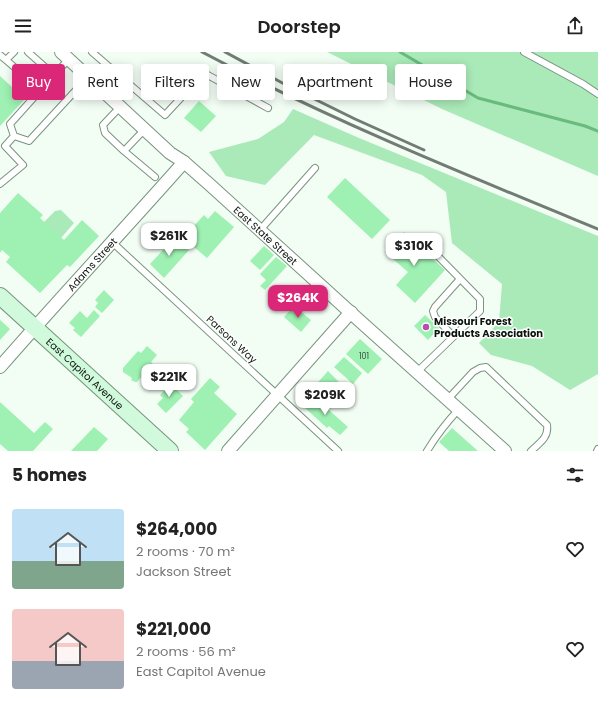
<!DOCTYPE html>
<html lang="en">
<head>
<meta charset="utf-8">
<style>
  :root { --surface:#fff; --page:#f6f6f6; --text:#222; --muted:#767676; --accent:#db2777 }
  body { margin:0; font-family:Poppins,sans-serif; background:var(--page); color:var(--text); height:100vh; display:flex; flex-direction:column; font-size:15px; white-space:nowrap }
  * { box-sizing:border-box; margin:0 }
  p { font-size:13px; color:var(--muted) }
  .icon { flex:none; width:22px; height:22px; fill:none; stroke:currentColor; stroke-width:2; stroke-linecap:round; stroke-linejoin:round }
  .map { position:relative; height:399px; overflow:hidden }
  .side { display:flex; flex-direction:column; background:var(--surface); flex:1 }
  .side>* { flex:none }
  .top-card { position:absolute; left:12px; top:12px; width:574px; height:36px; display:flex; gap:8px }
  .price { position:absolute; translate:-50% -34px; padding:0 9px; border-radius:8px; background:#fff; color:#222; font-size:13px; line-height:26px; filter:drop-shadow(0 1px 2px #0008) }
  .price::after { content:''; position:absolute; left:50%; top:24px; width:12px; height:9px; margin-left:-6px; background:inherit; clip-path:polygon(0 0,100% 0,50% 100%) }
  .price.selected { background:var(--accent); color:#fff }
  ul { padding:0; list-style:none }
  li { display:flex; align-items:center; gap:12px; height:100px; padding:0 12px }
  li span { display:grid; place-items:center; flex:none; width:112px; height:80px; border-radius:4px; color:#555 }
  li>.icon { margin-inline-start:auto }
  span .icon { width:48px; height:48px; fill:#fffc; stroke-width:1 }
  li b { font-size:17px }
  h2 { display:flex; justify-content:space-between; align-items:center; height:48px; padding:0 12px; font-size:17px }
  .chip { padding:0 14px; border-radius:4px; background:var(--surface); box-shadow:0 2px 10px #0003; font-size:14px; line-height:36px }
  .chip.selected { background:var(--accent); color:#fff }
  header { display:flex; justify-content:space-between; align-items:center; height:52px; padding:0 12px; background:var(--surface); font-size:18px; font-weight:600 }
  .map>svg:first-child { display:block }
  .green { fill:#aae9b8 }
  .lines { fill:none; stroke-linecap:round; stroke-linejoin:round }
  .stream { stroke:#68ba7d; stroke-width:3 }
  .building { fill:#9ef1b2 }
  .lane-casing { stroke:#79947f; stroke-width:8 }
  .street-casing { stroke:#79947f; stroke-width:14 }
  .secondary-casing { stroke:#79947f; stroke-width:18 }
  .lane { stroke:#fff; stroke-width:6 }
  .street { stroke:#fff; stroke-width:12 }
  .secondary { stroke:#d1fadd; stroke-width:16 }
  .rail { stroke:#727c74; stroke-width:3 }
  .poi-dot { fill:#b84eaf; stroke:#fff; stroke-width:1.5 }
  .labels { text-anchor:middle; stroke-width:3; stroke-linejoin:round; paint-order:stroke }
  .number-label { font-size:8px; fill:#304c36 }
  .street-label { font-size:10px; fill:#0b150d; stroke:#fff }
  .poi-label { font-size:10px; font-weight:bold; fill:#0b150d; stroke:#fff; text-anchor:start }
</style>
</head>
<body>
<header><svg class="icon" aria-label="menu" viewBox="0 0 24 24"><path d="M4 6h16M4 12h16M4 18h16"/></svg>Doorstep<svg class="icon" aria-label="share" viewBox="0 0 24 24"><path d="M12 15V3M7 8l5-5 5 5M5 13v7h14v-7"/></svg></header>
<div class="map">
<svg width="598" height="399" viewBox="0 0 598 399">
  <rect width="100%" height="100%" fill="#f2fdf4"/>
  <!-- green -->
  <path class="green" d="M327 0H598V124L442 57Z
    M293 57 359 86 598 184V322L570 338 532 314 491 303 479 291 499 270 502 232 452 191 446 140 422 123 314 83 265 133 226 124 209 100 258 87 284 70Z
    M61 158 74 171 61 186 44 170 55 159Z"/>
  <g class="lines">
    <!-- stream -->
    <path class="stream" d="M400 0 478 46 585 74 598 79"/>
  </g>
  <!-- building -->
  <path class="building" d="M0 24 25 47 0 74Z
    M199 49 216 64 201 80 184 66Z
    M345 126 390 168 372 187 327 145Z
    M18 141 43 163 40 166 64 188 82 168 99 184 70 215 67 213 40 241 6 210 10 205 2 198 0 201V161Z
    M215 159 234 175 207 206 187 189 194 181 190 178 204 163 208 167Z
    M404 180 445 218 415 251 396 233 408 220 385 200Z
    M175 185 189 198 164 226 150 212Z
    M264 194 274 203 260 218 250 209Z
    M276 205 287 214 265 238 260 234 266 228 260 222Z
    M104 238 114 248 102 261 95 255 98 251 95 248Z
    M294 254 311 268 301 280 284 265Z
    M94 258 100 264 81 285 73 278 75 276 69 271 80 259 87 266Z
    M425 263 439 276 428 288 414 274Z
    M0 268 10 277 0 288Z
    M360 287 382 307 368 322 346 302Z
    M147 294 157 303 151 310 153 312 137 330H135L131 328 132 326 123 320V316L138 299 141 301Z
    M344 305 362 321 353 332 334 315Z
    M328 319 343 334 338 339 341 342 330 354 312 337Z
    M210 326 220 335 214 341 237 362 205 398 186 380 189 377 179 368 194 350 191 347Z
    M171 332 183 344 166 361 157 352 163 346 160 343Z
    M313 344 348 375 340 383 329 374 327 376 303 354Z
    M0 350 34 381 45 370 53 377 33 399H8L0 392Z
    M94 375 108 387 97 399H71Z
    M452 376 478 399H449L439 390Z"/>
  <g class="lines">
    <!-- lane casing -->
    <g class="lane-casing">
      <path id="lane" d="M14 0 6 8 41 38
        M92 0 165 63 204 21 268 56
        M524 0 583 32 598 42
        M0 3 6 8
        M54 23 69 7
        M120 55 103 73 105 81 124 99 145 77
        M14 84 10 72 54 23 28 0
        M14 84 29 89 88 25
        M124 99 155 125
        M0 132 23 113 5 94 14 84
        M260 178 315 116
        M112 190 338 399
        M453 284 435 265 433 259 435 255 460 227
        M417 320 480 259V247L423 189
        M448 347 473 320 480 316 486 315 547 373C549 386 539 391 531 399
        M427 399C436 384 447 370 459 357
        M597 399 598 397"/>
    </g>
    <!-- street casing -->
    <g class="street-casing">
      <g id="street">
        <path id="s1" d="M61 0 170 101 184 110 209 132 361 270 505 399"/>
        <path id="s2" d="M0 315C60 246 123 179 184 110"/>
        <path d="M228 399 351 260"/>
      </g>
    </g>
    <!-- secondary casing -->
    <g class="secondary-casing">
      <g id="secondary">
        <path id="s3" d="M0 244 170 399"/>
      </g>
    </g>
    <!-- lane -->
    <use href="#lane" class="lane"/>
    <!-- street -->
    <use href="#street" class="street"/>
    <!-- secondary -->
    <use href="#secondary" class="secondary"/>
    <!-- rail -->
    <path class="rail" d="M202 0C330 68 464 122 598 177
      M225 0 288 34 355 67 424 98"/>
  </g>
  <!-- markers -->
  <circle class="poi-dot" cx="426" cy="275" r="4"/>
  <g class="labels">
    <!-- number labels -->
    <g class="number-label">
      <text x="364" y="307">101</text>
    </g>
    <!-- street labels -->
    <g class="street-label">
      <text dy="4" stroke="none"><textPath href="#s1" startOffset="275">East State Street</textPath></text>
      <text dy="4" stroke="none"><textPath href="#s2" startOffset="138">Adams Street</textPath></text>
      <text transform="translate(232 287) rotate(43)" y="4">Parsons Way</text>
      <text dy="4" stroke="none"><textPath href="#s3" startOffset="115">East Capitol Avenue</textPath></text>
    </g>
    <!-- poi labels -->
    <g class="poi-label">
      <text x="434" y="273">Missouri Forest<tspan x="434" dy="12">Products Association</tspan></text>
    </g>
  </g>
</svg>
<b class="price" style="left:169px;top:205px">$261K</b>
<b class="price" style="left:414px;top:215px">$310K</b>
<b class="price selected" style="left:298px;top:267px">$264K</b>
<b class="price" style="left:169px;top:346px">$221K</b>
<b class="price" style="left:325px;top:364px">$209K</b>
<div class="top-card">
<a class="chip selected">Buy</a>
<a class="chip">Rent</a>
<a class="chip">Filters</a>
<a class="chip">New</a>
<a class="chip">Apartment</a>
<a class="chip">House</a>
</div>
</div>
<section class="side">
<h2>5 homes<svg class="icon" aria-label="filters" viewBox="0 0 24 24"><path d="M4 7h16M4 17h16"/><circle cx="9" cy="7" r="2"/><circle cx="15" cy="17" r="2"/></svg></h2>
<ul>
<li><span style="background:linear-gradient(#bfe0f5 65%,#7fa58c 0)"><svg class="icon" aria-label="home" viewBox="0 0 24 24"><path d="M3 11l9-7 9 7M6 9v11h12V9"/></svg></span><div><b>$264,000</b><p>2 rooms · 70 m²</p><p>Jackson Street</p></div><svg class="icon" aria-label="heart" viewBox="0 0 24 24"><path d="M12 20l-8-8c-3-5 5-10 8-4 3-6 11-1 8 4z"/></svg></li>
<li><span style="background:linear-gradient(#f6c9c9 65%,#9aa5b1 0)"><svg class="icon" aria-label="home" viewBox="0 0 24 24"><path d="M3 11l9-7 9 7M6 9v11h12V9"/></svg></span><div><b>$221,000</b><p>2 rooms · 56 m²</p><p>East Capitol Avenue</p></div><svg class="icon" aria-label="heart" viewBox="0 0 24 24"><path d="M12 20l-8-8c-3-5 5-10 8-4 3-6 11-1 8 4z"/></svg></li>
</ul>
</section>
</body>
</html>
